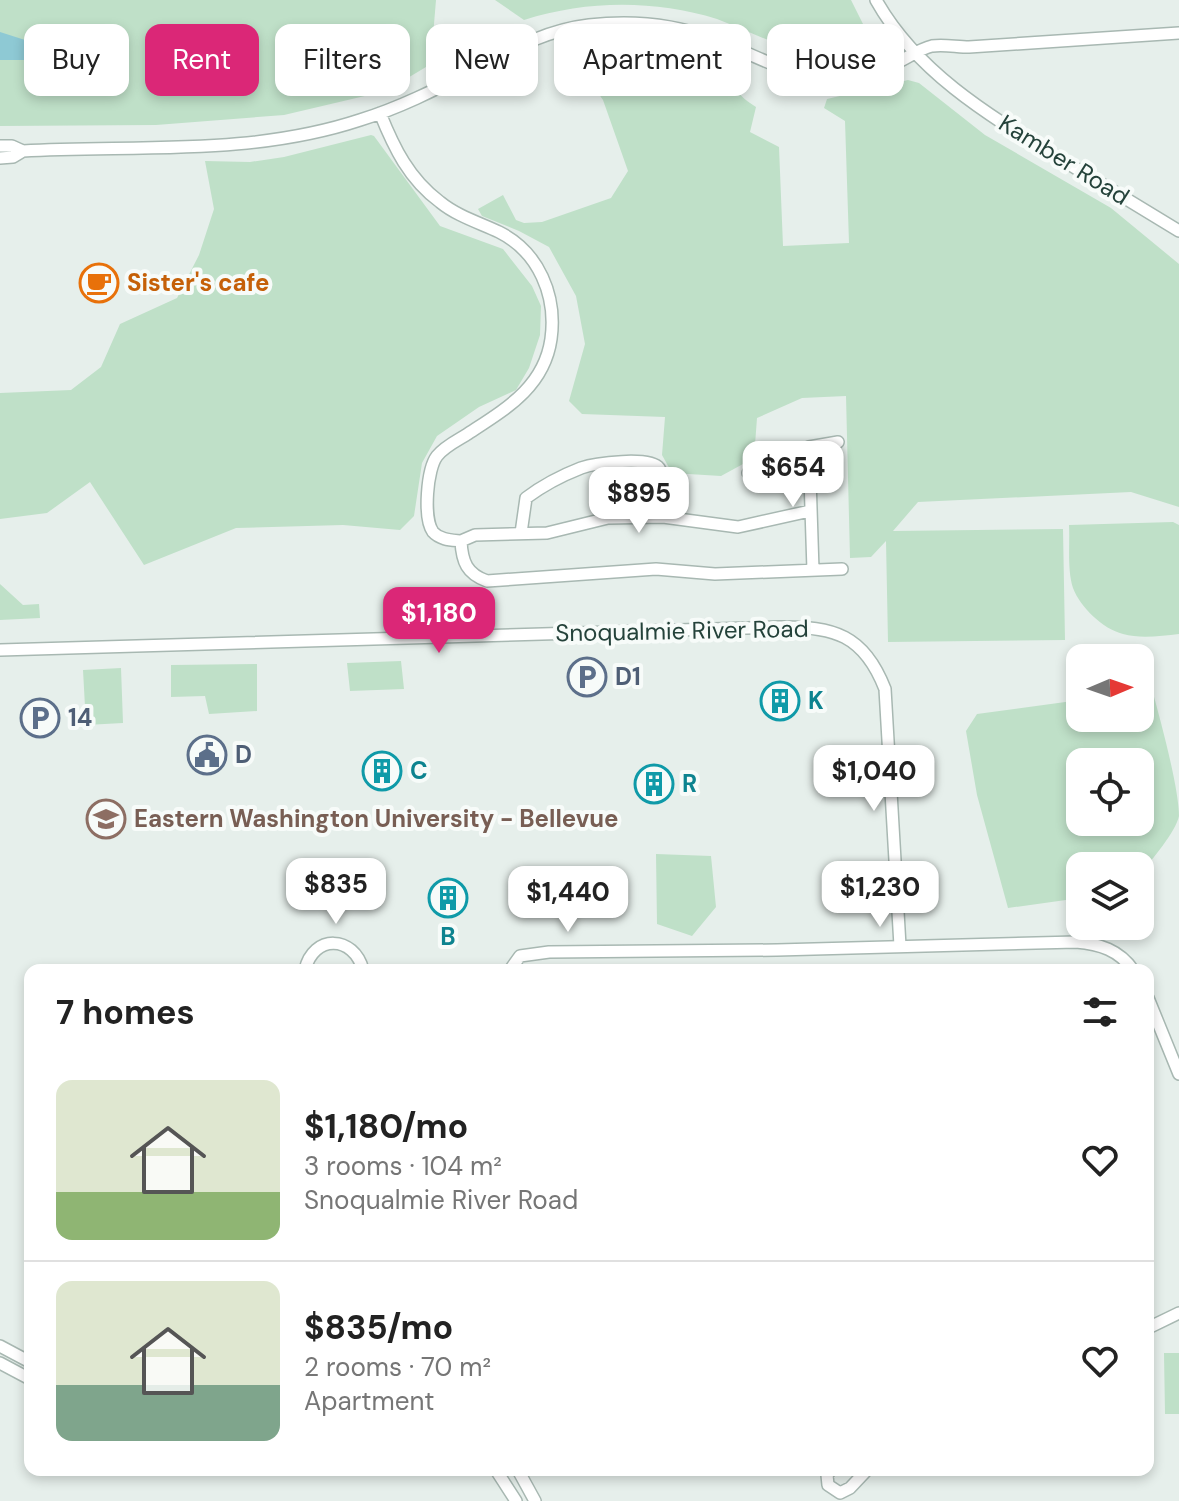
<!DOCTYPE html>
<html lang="en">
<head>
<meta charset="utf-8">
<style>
  :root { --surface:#fff; --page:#f2f2f2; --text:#222; --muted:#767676; --line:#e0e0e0; --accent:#db2777 }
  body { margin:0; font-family:"DM Sans",sans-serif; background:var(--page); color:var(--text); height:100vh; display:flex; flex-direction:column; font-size:30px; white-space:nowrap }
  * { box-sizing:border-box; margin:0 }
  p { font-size:26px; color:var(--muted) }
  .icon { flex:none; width:44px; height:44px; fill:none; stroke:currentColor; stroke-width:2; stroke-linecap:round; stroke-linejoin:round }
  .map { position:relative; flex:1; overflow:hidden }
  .details { position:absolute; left:24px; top:964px; width:1130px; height:512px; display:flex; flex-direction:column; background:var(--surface); border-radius:16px; box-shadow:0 4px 12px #0003 }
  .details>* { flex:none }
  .guide { position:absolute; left:24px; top:24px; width:1132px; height:72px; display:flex; gap:16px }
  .needle { width:52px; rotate:88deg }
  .fabs { position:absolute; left:1066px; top:644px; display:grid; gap:16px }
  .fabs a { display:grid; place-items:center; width:88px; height:88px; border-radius:16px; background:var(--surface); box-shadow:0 4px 12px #0003; font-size:40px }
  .price { position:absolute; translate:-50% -68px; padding:0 18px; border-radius:16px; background:#fff; color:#222; font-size:26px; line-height:52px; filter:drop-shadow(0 2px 4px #0008) }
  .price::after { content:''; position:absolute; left:50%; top:48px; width:24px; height:18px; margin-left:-12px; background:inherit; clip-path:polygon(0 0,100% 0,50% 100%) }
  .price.current { background:var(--accent); color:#fff }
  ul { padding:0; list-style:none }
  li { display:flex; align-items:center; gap:24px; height:200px; padding:0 32px }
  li+li { border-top:2px solid var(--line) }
  li span { display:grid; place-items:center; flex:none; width:224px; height:160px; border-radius:16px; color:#555 }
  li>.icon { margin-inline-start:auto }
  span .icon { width:96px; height:96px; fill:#fffc; stroke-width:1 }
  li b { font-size:34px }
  h2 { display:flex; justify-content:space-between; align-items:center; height:96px; padding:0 32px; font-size:34px }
  .pill { padding:0 28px; border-radius:16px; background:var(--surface); box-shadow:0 4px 12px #0003; font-size:28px; line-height:72px }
  .pill.current { background:var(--accent); color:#fff }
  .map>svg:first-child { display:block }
  .green { fill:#bfe0c8; fill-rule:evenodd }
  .water { fill:#8ec9d4 }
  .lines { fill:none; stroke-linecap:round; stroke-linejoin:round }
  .minor-casing { stroke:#a8b8b2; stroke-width:14 }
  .minor { stroke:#fff; stroke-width:11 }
  .labels { text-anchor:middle; stroke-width:8; stroke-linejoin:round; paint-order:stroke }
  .street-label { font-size:24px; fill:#24423a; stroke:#f7fbf9 }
  .food-label { font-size:24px; font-weight:bold; fill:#c56008; stroke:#f7fbf9; text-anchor:start }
  .service-label { font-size:24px; font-weight:bold; fill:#4e5e75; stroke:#f7fbf9; text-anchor:start }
  .culture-label { font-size:24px; font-weight:bold; fill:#0d838f; stroke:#f7fbf9; text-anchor:start }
  .education-label { font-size:24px; font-weight:bold; fill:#785e54; stroke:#f7fbf9; text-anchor:start }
</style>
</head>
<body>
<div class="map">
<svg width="1179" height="1501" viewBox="0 0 1179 1501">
  <rect width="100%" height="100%" fill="#e6efeb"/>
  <!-- green -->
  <path class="green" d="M0 0H436L433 36 446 55 386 91 284 115 156 125 0 126Z
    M495 0H851L863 24 874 36 869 50C808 65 772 40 717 19 654 0 588 0 524 20Z
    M624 41C662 44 694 51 729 66 731 88 738 95 756 107L750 132 779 147 783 246 849 243 845 121 824 108 827 99 908 80 919 83 985 135 1111 208 1179 264V507L1131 492 918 502 893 531 1063 529 1065 640 888 642 886 541 871 557 850 558 846 396 802 398 757 418 754 458 721 476 672 473 662 455 665 417 582 414 569 401 585 344 576 296 549 247 519 231 482 216 478 209 503 195 516 220 524 223 542 222 611 198 628 171 603 100 580 67 591 66 596 42Z
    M371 135 374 136 440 226 503 249 532 286 541 306 540 335 529 368 516 390 479 407 437 436 422 463 414 516 400 530 343 525 236 528 144 565 90 482 47 513 0 519V393L71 390 101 367 120 324 177 298 199 255 214 209 205 161 250 162 284 157Z
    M1173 522 1179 525V634C1161 636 1140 639 1123 634 1103 629 1080 607 1073 588 1067 569 1070 545 1069 525Z
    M0 584 23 605 39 604 40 618 0 620Z
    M401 661 404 689 350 691 347 663Z
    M257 664V711L209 714 205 696 171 697V665Z
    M121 668 123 723 86 725 83 670Z
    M1153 693C1161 722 1179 789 1179 816 1176 831 1151 862 1140 873V866H1080V898L1008 908 977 795 966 731 977 714 1080 700V718H1140V694ZM1080 762H1140V822H1080Z
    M656 854 711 856 716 907 692 936 657 924Z
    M1164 1353H1179V1414H1165Z"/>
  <!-- water -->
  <path class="water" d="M0 32 25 40 40 41 50 55 40 64 26 60H0Z"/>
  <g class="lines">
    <!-- minor casing -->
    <g class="minor-casing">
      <path id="minor" d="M876 0C917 73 990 116 1059 158 1099 182 1139 207 1179 231
        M380 113C394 148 409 179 440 202 457 216 480 223 499 232 539 252 557 296 551 339 544 388 504 410 466 435 456 441 444 447 437 456 427 469 423 518 433 532 440 540 452 540 461 541
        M0 146H12L23 151C136 145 251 156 360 120 399 108 435 90 471 71 509 51 545 30 589 25 631 20 674 24 714 39 746 51 777 70 811 75 838 79 869 75 894 64 906 59 919 49 932 46 943 44 957 47 969 47L1179 33
        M0 158 13 157 23 151
        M809 447 813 570
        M748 473 809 447 838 442
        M810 511 738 527 663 517 608 518 547 533 475 535 461 541C462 562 467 574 487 581L656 569 715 574 842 569
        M521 533 526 498C542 486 563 475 581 468 595 463 650 456 659 468 667 480 663 504 663 517
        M0 650 779 627C834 626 864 635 885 689L900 946
        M305 970C313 934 354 935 363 970
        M510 970 520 956 549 952 777 950 1076 942C1100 944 1119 950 1133 970
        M1148 998 1179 1074
        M1148 1328 1179 1313
        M0 1346 30 1362
        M0 1363 30 1379
        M496 1470 516 1501
        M518 1470 535 1501
        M831 1470 827 1475 828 1485 840 1493 850 1488 867 1470"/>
    </g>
    <!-- minor -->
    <use href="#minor" class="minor"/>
  </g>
  <!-- icons -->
  <defs>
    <g id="cafe-ring" transform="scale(2)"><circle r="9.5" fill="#f7fbf9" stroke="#e8710a" stroke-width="1.5"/><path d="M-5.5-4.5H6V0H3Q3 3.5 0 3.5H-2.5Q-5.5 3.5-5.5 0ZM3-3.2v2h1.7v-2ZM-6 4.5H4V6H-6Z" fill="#e8710a"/></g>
    <g id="parking-ring" transform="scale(2)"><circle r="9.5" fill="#f7fbf9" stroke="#5c6f8a" stroke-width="1.5"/><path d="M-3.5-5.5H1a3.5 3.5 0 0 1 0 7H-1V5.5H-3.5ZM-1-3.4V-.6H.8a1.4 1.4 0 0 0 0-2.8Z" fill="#5c6f8a"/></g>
    <g id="building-ring" transform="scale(2)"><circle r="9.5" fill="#f7fbf9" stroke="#0f9aa8" stroke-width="1.5"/><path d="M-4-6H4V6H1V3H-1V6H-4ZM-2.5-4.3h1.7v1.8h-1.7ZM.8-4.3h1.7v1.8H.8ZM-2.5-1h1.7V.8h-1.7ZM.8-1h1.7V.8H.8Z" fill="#0f9aa8"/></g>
    <g id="civic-ring" transform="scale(2)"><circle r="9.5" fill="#f7fbf9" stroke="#5c6f8a" stroke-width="1.5"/><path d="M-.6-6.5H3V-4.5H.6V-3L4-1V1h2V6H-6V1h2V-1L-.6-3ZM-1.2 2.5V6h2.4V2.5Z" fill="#5c6f8a"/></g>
    <g id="university-ring" transform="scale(2)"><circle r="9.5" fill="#f7fbf9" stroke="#8d6e63" stroke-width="1.5"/><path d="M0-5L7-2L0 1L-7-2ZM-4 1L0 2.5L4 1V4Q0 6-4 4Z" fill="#8d6e63"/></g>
  </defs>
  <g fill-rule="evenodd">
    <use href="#cafe-ring" x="99" y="283"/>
    <use href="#parking-ring" x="587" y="677"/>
    <use href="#building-ring" x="780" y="701"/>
    <use href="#parking-ring" x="40" y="718"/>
    <use href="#civic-ring" x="207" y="755"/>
    <use href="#building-ring" x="382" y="771"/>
    <use href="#building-ring" x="654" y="784"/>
    <use href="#university-ring" x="106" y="819"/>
    <use href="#building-ring" x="448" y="898"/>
  </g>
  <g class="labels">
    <!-- street labels -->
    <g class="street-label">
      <text transform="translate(1064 160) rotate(32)" y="8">Kamber Road</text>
      <text transform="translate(682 631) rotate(-1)" y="8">Snoqualmie River Road</text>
    </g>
    <!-- food labels -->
    <g class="food-label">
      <text x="127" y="291">Sister's cafe</text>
    </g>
    <!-- service labels -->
    <g class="service-label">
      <text x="615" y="685">D1</text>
      <text x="68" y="726">14</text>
      <text x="235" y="763">D</text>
    </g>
    <!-- culture labels -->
    <g class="culture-label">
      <text x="808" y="709">K</text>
      <text x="410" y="779">C</text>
      <text x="682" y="792">R</text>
      <text x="448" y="945" text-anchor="middle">B</text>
    </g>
    <!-- education labels -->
    <g class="education-label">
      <text x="134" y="827">Eastern Washington University - Bellevue</text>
    </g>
  </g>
</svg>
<div class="fabs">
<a><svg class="needle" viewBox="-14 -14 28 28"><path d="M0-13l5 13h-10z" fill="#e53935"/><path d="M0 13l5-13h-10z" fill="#767676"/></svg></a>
<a><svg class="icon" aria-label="locate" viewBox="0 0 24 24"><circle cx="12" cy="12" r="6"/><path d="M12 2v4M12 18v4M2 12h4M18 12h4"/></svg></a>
<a><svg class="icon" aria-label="layers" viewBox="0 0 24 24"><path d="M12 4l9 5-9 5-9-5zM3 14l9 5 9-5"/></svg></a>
</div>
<b class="price" style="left:793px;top:509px">$654</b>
<b class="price" style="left:639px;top:535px">$895</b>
<b class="price current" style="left:439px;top:655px">$1,180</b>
<b class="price" style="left:874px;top:813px">$1,040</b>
<b class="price" style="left:336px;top:926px">$835</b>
<b class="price" style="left:880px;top:929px">$1,230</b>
<b class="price" style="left:568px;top:934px">$1,440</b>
<div class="guide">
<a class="pill">Buy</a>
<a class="pill current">Rent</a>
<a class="pill">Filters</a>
<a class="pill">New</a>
<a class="pill">Apartment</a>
<a class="pill">House</a>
</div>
<section class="details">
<h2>7 homes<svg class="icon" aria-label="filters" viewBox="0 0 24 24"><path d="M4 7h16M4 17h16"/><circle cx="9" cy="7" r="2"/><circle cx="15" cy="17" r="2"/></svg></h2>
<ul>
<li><span style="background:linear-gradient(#dfe7d0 70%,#8fb573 0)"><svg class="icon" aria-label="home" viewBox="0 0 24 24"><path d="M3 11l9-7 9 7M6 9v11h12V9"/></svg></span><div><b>$1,180/mo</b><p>3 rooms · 104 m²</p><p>Snoqualmie River Road</p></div><svg class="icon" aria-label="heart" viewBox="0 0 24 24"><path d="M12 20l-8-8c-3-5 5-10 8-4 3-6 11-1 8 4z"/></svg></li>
<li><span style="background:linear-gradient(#dfe7d0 65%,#7fa58c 0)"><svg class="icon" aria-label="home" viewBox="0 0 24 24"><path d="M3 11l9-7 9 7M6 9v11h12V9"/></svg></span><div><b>$835/mo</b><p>2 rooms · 70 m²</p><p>Apartment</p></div><svg class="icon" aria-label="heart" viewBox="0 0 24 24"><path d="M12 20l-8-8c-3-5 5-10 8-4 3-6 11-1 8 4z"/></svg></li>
</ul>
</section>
</div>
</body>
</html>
